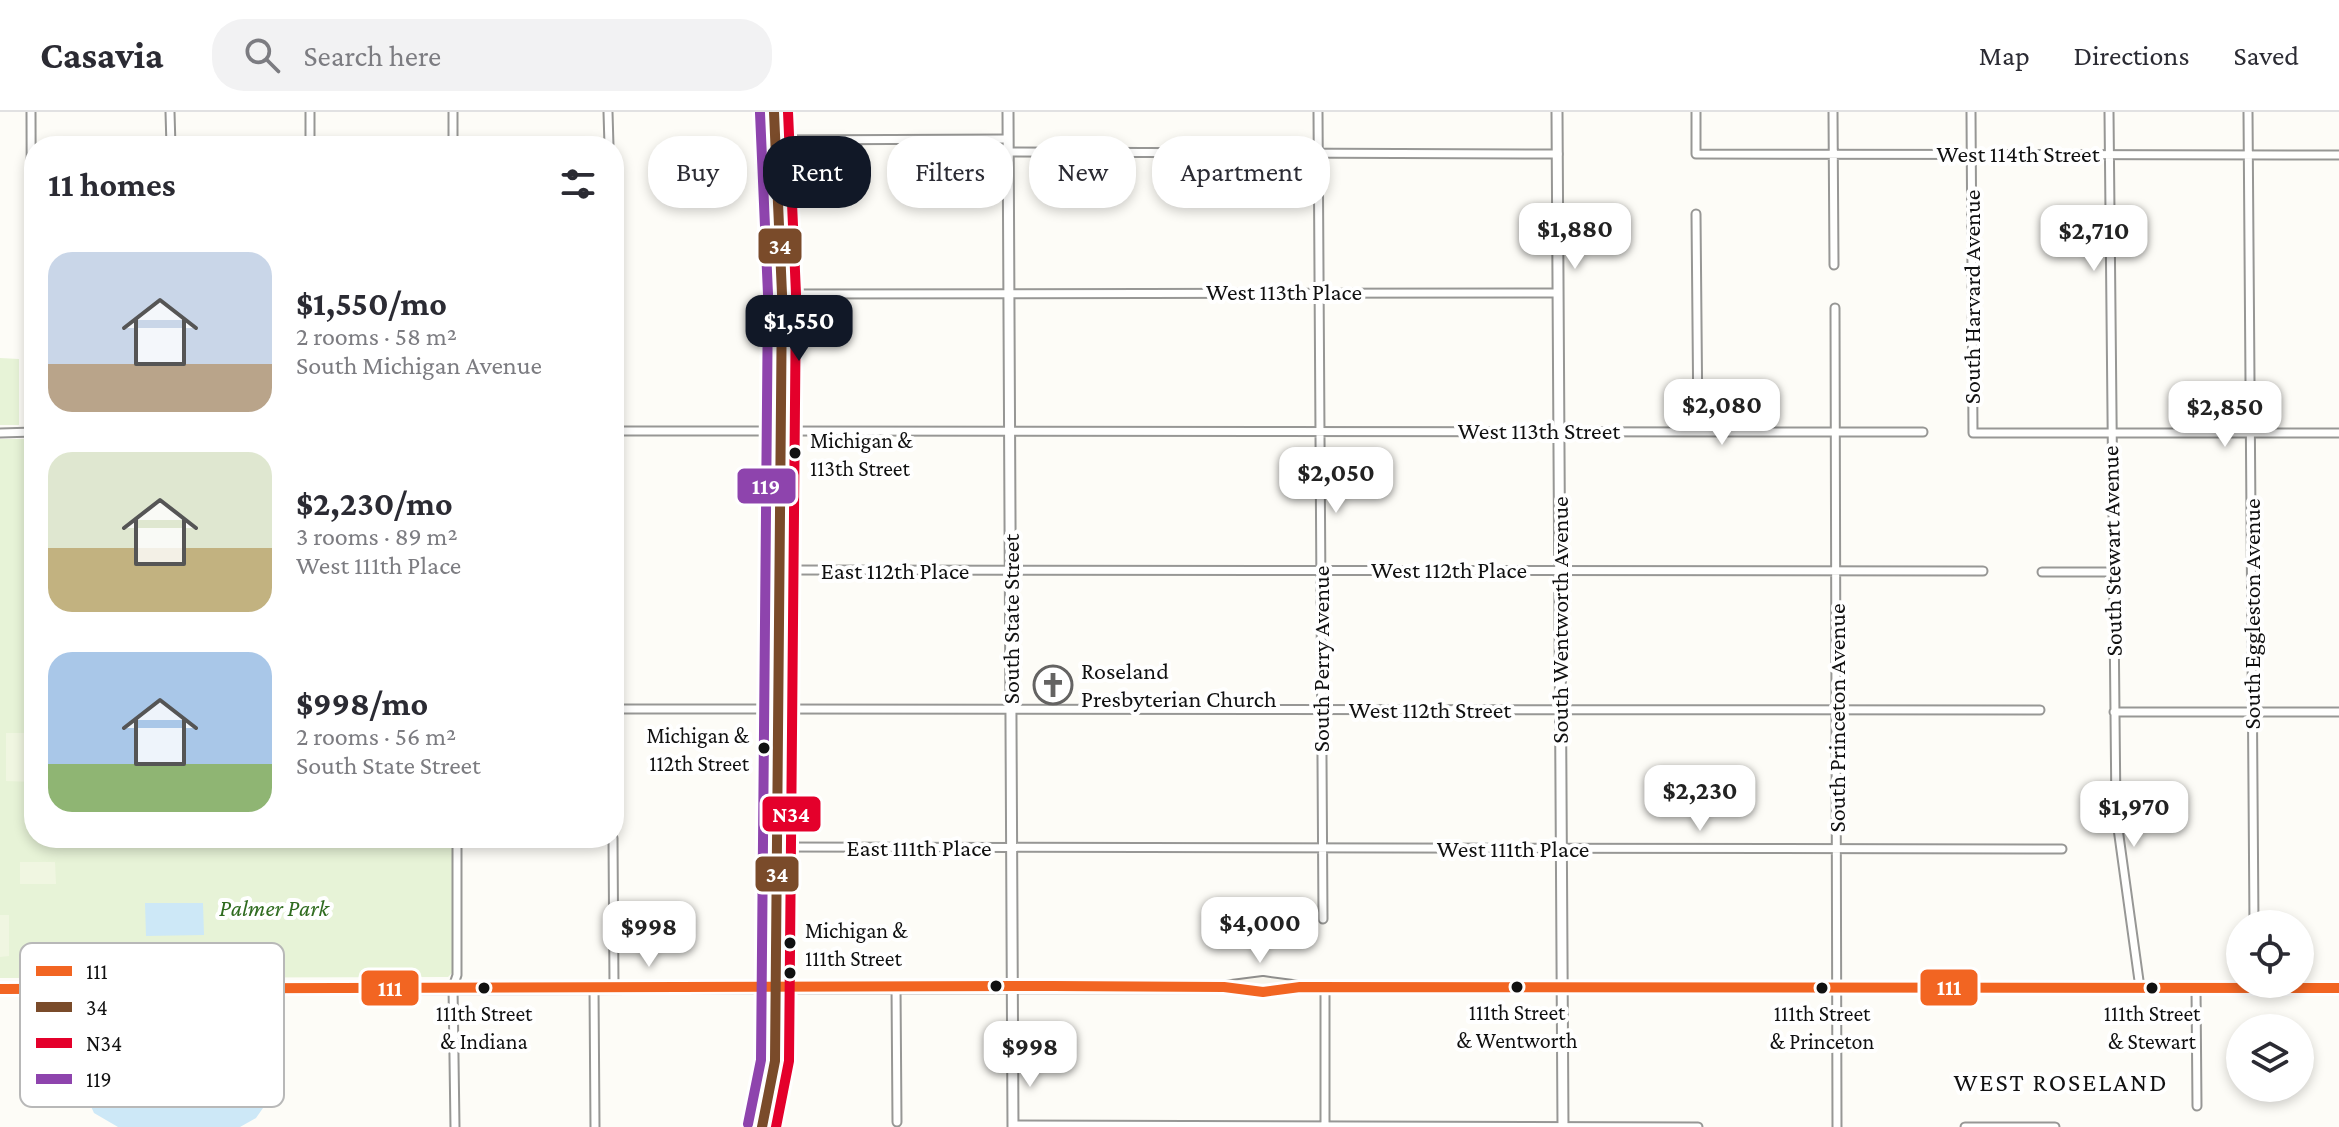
<!DOCTYPE html>
<html lang="en">
<head>
<meta charset="utf-8">
<style>
  :root { --surface:#fff; --page:#f2f2f3; --text:#2b2b33; --muted:#7c7c81; --line:#e1e1e2; --accent:#111827 }
  body { margin:0; font-family:"Crimson Pro",serif; background:var(--page); color:var(--text); height:100vh; display:flex; flex-direction:column; font-size:30px; white-space:nowrap }
  * { box-sizing:border-box; margin:0 }
  p { font-size:26px; color:var(--muted) }
  .icon { flex:none; width:44px; height:44px; fill:none; stroke:currentColor; stroke-width:2; stroke-linecap:round; stroke-linejoin:round }
  .map { position:relative; flex:1; overflow:hidden }
  .panel { position:absolute; left:24px; top:24px; width:600px; height:712px; display:flex; flex-direction:column; background:var(--surface); border-radius:32px; box-shadow:0 4px 12px #0003 }
  .panel>* { flex:none }
  .banner { position:absolute; left:648px; top:24px; width:760px; height:72px; display:flex; gap:16px }
  .fabs { position:absolute; left:2226px; top:798px; display:grid; gap:16px }
  .fabs a { display:grid; place-items:center; width:88px; height:88px; border-radius:50%; background:var(--surface); box-shadow:0 4px 12px #0003; font-size:40px }
  .price { position:absolute; translate:-50% -68px; padding:0 18px; border-radius:16px; background:#fff; color:#222; font-size:26px; line-height:52px; filter:drop-shadow(0 2px 4px #0008) }
  .price::after { content:''; position:absolute; left:50%; top:48px; width:24px; height:18px; margin-left:-12px; background:inherit; clip-path:polygon(0 0,100% 0,50% 100%) }
  .price.on { background:var(--accent); color:#fff }
  ul { padding:0; list-style:none }
  li { display:flex; align-items:center; gap:24px; height:200px; padding:0 24px }
  li span { display:grid; place-items:center; flex:none; width:224px; height:160px; border-radius:24px; color:#555 }
  li>.icon { margin-inline-start:auto }
  span .icon { width:96px; height:96px; fill:#fffc; stroke-width:1 }
  li b { font-size:34px }
  h2 { display:flex; justify-content:space-between; align-items:center; height:96px; padding:0 24px; font-size:34px }
  .pill { padding:0 28px; border-radius:32px; background:var(--surface); box-shadow:0 4px 12px #0003; font-size:28px; line-height:72px }
  .pill.on { background:var(--accent); color:#fff }
  header { display:flex; align-items:center; gap:48px; box-sizing:border-box; height:112px; padding:0 40px; background:var(--surface); border-bottom:2px solid var(--line) }
  header strong { font-size:38px }
  nav { display:flex; gap:44px; margin-inline-start:auto; font-size:28px }
  .search { width:560px; height:72px; background:var(--page); display:flex; align-items:center; gap:20px; box-sizing:border-box; padding:0 28px; border-radius:32px; color:var(--muted); font-size:30px }
  .map>svg:first-child { display:block }
  .green { fill:#e7f3d7 }
  .pitch { fill:#f0f6e1 }
  .water { fill:#cde8f7 }
  .lines { fill:none; stroke-linecap:round; stroke-linejoin:round }
  .minor-casing { stroke:#979795; stroke-width:11 }
  .tertiary-casing { stroke:#979795; stroke-width:13 }
  .secondary-casing { stroke:#8e8d8b; stroke-width:14 }
  .minor { stroke:#fffffe; stroke-width:7 }
  .tertiary { stroke:#fffffe; stroke-width:9 }
  .secondary { stroke:#f6f4eb; stroke-width:10 }
  .bus-1-casing { stroke:#fff; stroke-width:16 }
  .bus-2-casing { stroke:#fff; stroke-width:16 }
  .bus-3-casing { stroke:#fff; stroke-width:16 }
  .bus-4-casing { stroke:#fff; stroke-width:16 }
  .bus-1 { stroke:#f26522; stroke-width:10 }
  .bus-2 { stroke:#7a4b2a; stroke-width:10 }
  .bus-3 { stroke:#e4002b; stroke-width:10 }
  .bus-4 { stroke:#8e44ad; stroke-width:10 }
  .bus-dot { fill:#111; stroke:#fff; stroke-width:3 }
  .labels { text-anchor:middle; stroke-width:8; stroke-linejoin:round; paint-order:stroke }
  .bus-label { font-size:22px; fill:#111; stroke:#fff }
  .street-label { font-size:24px; fill:#111; stroke:#fff }
  .poi-label { font-size:24px; fill:#111; stroke:#fff; text-anchor:start }
  .park-label { font-size:24px; font-style:italic; fill:#2f6b1f; stroke:#fff }
  .neighbourhood-label { font-size:26px; letter-spacing:2px; fill:#111; stroke:#fff }
  .key { fill:#fff; stroke:#b8b8b8; stroke-width:2 }
  .key-label { font-size:22px; fill:#111 }
  .line-badge { stroke:#fff; stroke-width:3 }
  .badge-label { font-size:22px; text-anchor:middle; font-weight:bold; fill:#fff }
</style>
</head>
<body>
<header>
<strong>Casavia</strong>
<div class="search"><svg class="icon" aria-label="search" viewBox="0 0 24 24"><circle cx="10" cy="10" r="6"/><path d="M15 15l6 6"/></svg>Search here</div>
<nav><a>Map</a><a>Directions</a><a>Saved</a></nav>
</header>
<div class="map">
<svg width="2339" height="1015" viewBox="0 0 2339 1015">
  <rect width="100%" height="100%" fill="#fdfcf7"/>
  <!-- green -->
  <path class="green" d="M0 246 19 247V313H0Z
    M0 327H34V726H453V860L448 865 0 866Z"/>
  <!-- pitch -->
  <path class="pitch" d="M6 621H34V670L6 669Z
    M20 750H55L56 772H20Z
    M0 803H9V844L0 845Z"/>
  <!-- water -->
  <path class="water" d="M145 791H203L204 823 146 824Z
    M115 949 143 958 182 960 226 977 239 965 249 963 258 968 263 980 258 983 263 996 256 1006 240 1015H118L94 1001 82 975 90 957Z"/>
  <g class="lines">
    <!-- minor casing -->
    <g class="minor-casing">
      <path id="minor" d="M31 0 32 320
        M170 0 171 34
        M310 0V34
        M453 0V34
        M608 0 609 34
        M1318 0 1323 807
        M1696 0V42L2339 43
        M1833 0 1834 153
        M1971 0 1973 321H2339
        M2109 0 2116 702 2140 876
        M2248 0 2254 812
        M775 28 1008 27
        M1009 40 1558 42
        M1696 102 1698 319
        M782 182 1558 181
        M1835 196 1837 1015
        M614 319 1923 320
        M0 321 34 320
        M780 458 1983 459
        M2042 460H2112
        M614 597 2040 598
        M2114 600H2339
        M613 726 614 874
        M777 735 2062 737
        M594 874 595 1015
        M896 874 897 1010
        M2196 876 2197 994
        M1013 1013 1698 1015
        M1325 1014V875
        M455 1015 453 875 457 863V726
        M1965 1015H2055"/>
    </g>
    <!-- tertiary casing -->
    <g class="tertiary-casing">
      <path id="tertiary" d="M1008 0 1013 1015
        M1557 0 1563 1015"/>
    </g>
    <!-- secondary casing -->
    <g class="secondary-casing">
      <path id="secondary" d="M1224 875 1263 880 1294 876
        M0 877 1224 875 1263 870 1300 875 2339 876
        M762 1015 775 949 782 182 774 0"/>
    </g>
    <!-- minor -->
    <use href="#minor" class="minor"/>
    <!-- tertiary -->
    <use href="#tertiary" class="tertiary"/>
    <!-- secondary -->
    <use href="#secondary" class="secondary"/>
    <!-- bus-1 casing -->
    <g class="bus-1-casing">
      <path id="bus-1" d="M0 877 1053 874 1224 875 1263 880 1300 875 2339 876"/>
    </g>
    <!-- bus-2 casing -->
    <g class="bus-2-casing">
      <path id="bus-2" d="M762 1015 775 949 782 182 774 0"/>
    </g>
    <!-- bus-3 casing -->
    <g class="bus-3-casing">
      <path id="bus-3" d="M776 1015 789 949 796 182 788 0"/>
    </g>
    <!-- bus-4 casing -->
    <g class="bus-4-casing">
      <path id="bus-4" d="M748 1012 761 948 768 182 760 1"/>
    </g>
    <!-- bus-1 -->
    <use href="#bus-1" class="bus-1"/>
    <!-- bus-2 -->
    <use href="#bus-2" class="bus-2"/>
    <!-- bus-3 -->
    <use href="#bus-3" class="bus-3"/>
    <!-- bus-4 -->
    <use href="#bus-4" class="bus-4"/>
  </g>
  <!-- icons -->
  <defs>
    <g id="church-ring" transform="scale(2)"><circle r="9.5" fill="#fff" stroke="#646362" stroke-width="1.5"/><path d="M-1.2-6h2.4v3.5h3.3v2.4h-3.3V6h-2.4V-.1h-3.3v-2.4h3.3Z" fill="#646362"/></g>
  </defs>
  <g fill-rule="evenodd">
    <use href="#church-ring" x="1053" y="573"/>
  </g>
  <!-- markers -->
  <g class="bus-dot">
    <circle cx="795" cy="341" r="7"/>
    <circle cx="764" cy="636" r="7"/>
    <circle cx="790" cy="831" r="7"/>
    <circle cx="790" cy="861" r="7"/>
    <circle cx="996" cy="874" r="7"/>
    <circle cx="1517" cy="875" r="7"/>
    <circle cx="484" cy="876" r="7"/>
    <circle cx="1822" cy="876" r="7"/>
    <circle cx="2152" cy="876" r="7"/>
  </g>
  <g class="labels">
    <!-- bus labels -->
    <g class="bus-label">
      <text x="810" y="336" text-anchor="start">Michigan &amp;<tspan x="810" dy="28">113th Street</tspan></text>
      <text x="749" y="631" text-anchor="end">Michigan &amp;<tspan x="749" dy="28">112th Street</tspan></text>
      <text x="805" y="826" text-anchor="start">Michigan &amp;<tspan x="805" dy="28">111th Street</tspan></text>
      <text x="1517" y="908">111th Street<tspan x="1517" dy="28">&amp; Wentworth</tspan></text>
      <text x="484" y="909">111th Street<tspan x="484" dy="28">&amp; Indiana</tspan></text>
      <text x="1822" y="909">111th Street<tspan x="1822" dy="28">&amp; Princeton</tspan></text>
      <text x="2152" y="909">111th Street<tspan x="2152" dy="28">&amp; Stewart</tspan></text>
    </g>
    <!-- street labels -->
    <g class="street-label">
      <text x="2018" y="50">West 114th Street</text>
      <text x="1284" y="188">West 113th Place</text>
      <text transform="translate(1972 185) rotate(-90)" y="8">South Harvard Avenue</text>
      <text x="1539" y="327">West 113th Street</text>
      <text transform="translate(2112 439) rotate(-91)" y="8">South Stewart Avenue</text>
      <text x="1449" y="466">West 112th Place</text>
      <text x="895" y="467">East 112th Place</text>
      <text transform="translate(2252 502) rotate(-90)" y="8">South Eggleston Avenue</text>
      <text transform="translate(1011 507) rotate(-90)" y="8">South State Street</text>
      <text transform="translate(1560 508) rotate(-90)" y="8">South Wentworth Avenue</text>
      <text transform="translate(1321 547) rotate(-90)" y="8">South Perry Avenue</text>
      <text x="1430" y="606">West 112th Street</text>
      <text transform="translate(1837 606) rotate(-90)" y="8">South Princeton Avenue</text>
      <text x="919" y="744">East 111th Place</text>
      <text x="1513" y="745">West 111th Place</text>
    </g>
    <!-- poi labels -->
    <g class="poi-label">
      <text x="1081" y="567">Roseland<tspan x="1081" dy="28">Presbyterian Church</tspan></text>
    </g>
    <!-- park labels -->
    <g class="park-label">
      <text x="274" y="804">Palmer Park</text>
    </g>
    <!-- neighbourhood labels -->
    <g class="neighbourhood-label">
      <text x="2061" y="979">WEST ROSELAND</text>
    </g>
  </g>
  <!-- legend -->
  <rect x="20" y="831" width="264" height="164" rx="12" class="key"/>
  <rect x="36" y="854" width="36" height="10" fill="#f26522"/>
  <rect x="36" y="890" width="36" height="10" fill="#7a4b2a"/>
  <rect x="36" y="926" width="36" height="10" fill="#e4002b"/>
  <rect x="36" y="962" width="36" height="10" fill="#8e44ad"/>
  <g class="key-label">
    <text x="86" y="867">111</text>
    <text x="86" y="903">34</text>
    <text x="86" y="939">N34</text>
    <text x="86" y="975">119</text>
  </g>
  <g class="line-badge">
    <rect x="757" y="115" width="46" height="38" rx="8" fill="#7a4b2a"/>
    <rect x="736" y="355" width="61" height="38" rx="8" fill="#8e44ad"/>
    <rect x="761" y="683" width="61" height="38" rx="8" fill="#e4002b"/>
    <rect x="754" y="743" width="46" height="38" rx="8" fill="#7a4b2a"/>
    <rect x="1919" y="856" width="60" height="39" rx="8" fill="#f26522"/>
    <rect x="360" y="857" width="60" height="38" rx="8" fill="#f26522"/>
  </g>
  <g class="badge-label">
    <text x="780" y="142">34</text>
    <text x="766" y="382">119</text>
    <text x="791" y="710">N34</text>
    <text x="777" y="770">34</text>
    <text x="1949" y="883">111</text>
    <text x="390" y="884">111</text>
  </g>
</svg>
<div class="fabs">
<a><svg class="icon" aria-label="locate" viewBox="0 0 24 24"><circle cx="12" cy="12" r="6"/><path d="M12 2v4M12 18v4M2 12h4M18 12h4"/></svg></a>
<a><svg class="icon" aria-label="layers" viewBox="0 0 24 24"><path d="M12 4l9 5-9 5-9-5zM3 14l9 5 9-5"/></svg></a>
</div>
<b class="price" style="left:1575px;top:159px">$1,880</b>
<b class="price" style="left:2094px;top:161px">$2,710</b>
<b class="price on" style="left:799px;top:251px">$1,550</b>
<b class="price" style="left:1722px;top:335px">$2,080</b>
<b class="price" style="left:2225px;top:337px">$2,850</b>
<b class="price" style="left:1336px;top:403px">$2,050</b>
<b class="price" style="left:1700px;top:721px">$2,230</b>
<b class="price" style="left:2134px;top:737px">$1,970</b>
<b class="price" style="left:1260px;top:853px">$4,000</b>
<b class="price" style="left:649px;top:857px">$998</b>
<b class="price" style="left:1030px;top:977px">$998</b>
<div class="banner">
<a class="pill">Buy</a>
<a class="pill on">Rent</a>
<a class="pill">Filters</a>
<a class="pill">New</a>
<a class="pill">Apartment</a>
</div>
<section class="panel">
<h2>11 homes<svg class="icon" aria-label="filters" viewBox="0 0 24 24"><path d="M4 7h16M4 17h16"/><circle cx="9" cy="7" r="2"/><circle cx="15" cy="17" r="2"/></svg></h2>
<ul>
<li><span style="background:linear-gradient(#c9d6e8 70%,#b9a48a 0)"><svg class="icon" aria-label="home" viewBox="0 0 24 24"><path d="M3 11l9-7 9 7M6 9v11h12V9"/></svg></span><div><b>$1,550/mo</b><p>2 rooms · 58 m²</p><p>South Michigan Avenue</p></div></li>
<li><span style="background:linear-gradient(#dfe7d0 60%,#c2b280 0)"><svg class="icon" aria-label="home" viewBox="0 0 24 24"><path d="M3 11l9-7 9 7M6 9v11h12V9"/></svg></span><div><b>$2,230/mo</b><p>3 rooms · 89 m²</p><p>West 111th Place</p></div></li>
<li><span style="background:linear-gradient(#a9c7e8 70%,#8fb573 0)"><svg class="icon" aria-label="home" viewBox="0 0 24 24"><path d="M3 11l9-7 9 7M6 9v11h12V9"/></svg></span><div><b>$998/mo</b><p>2 rooms · 56 m²</p><p>South State Street</p></div></li>
</ul>
</section>
</div>
</body>
</html>
